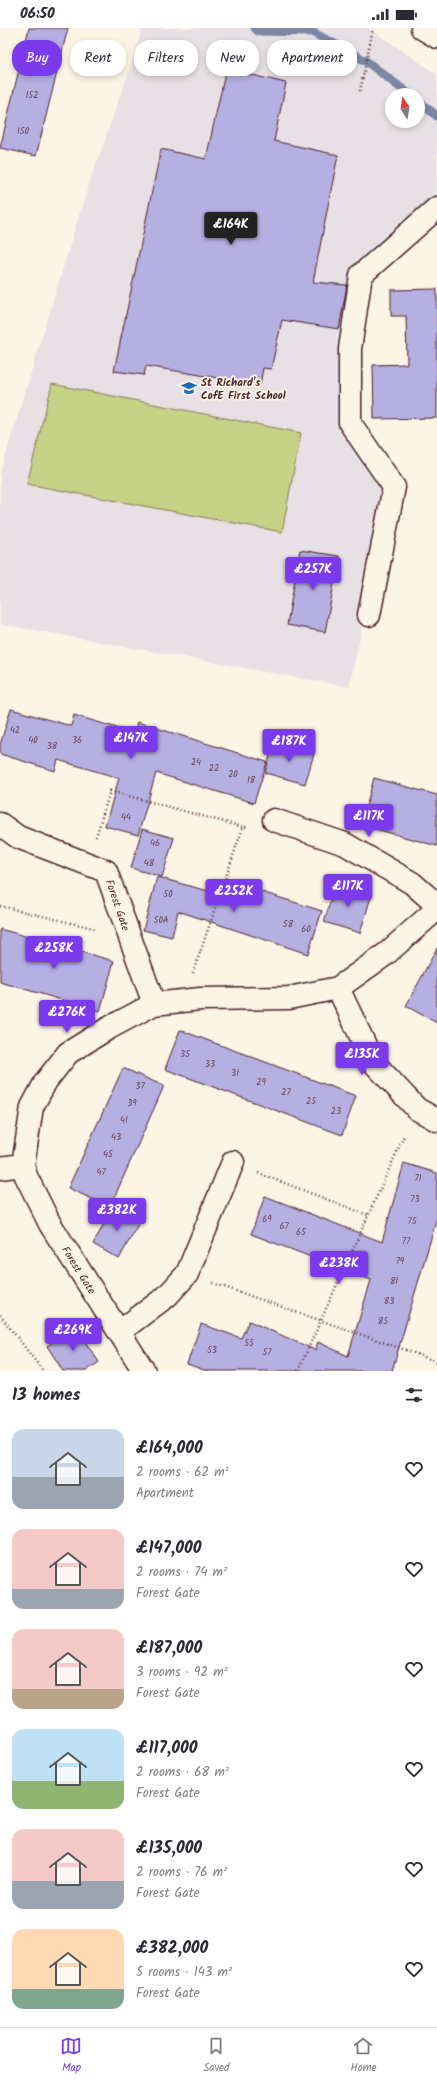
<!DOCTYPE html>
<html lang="en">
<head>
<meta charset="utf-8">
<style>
  :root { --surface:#fff; --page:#f2f2f3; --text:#2b2b33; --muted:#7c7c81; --line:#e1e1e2; --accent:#7c3aed }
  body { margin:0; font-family:Kalam,sans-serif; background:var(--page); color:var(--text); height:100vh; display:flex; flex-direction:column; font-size:15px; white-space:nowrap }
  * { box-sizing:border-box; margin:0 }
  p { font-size:13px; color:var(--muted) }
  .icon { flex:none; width:22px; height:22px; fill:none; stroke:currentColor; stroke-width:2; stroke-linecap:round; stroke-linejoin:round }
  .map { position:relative; height:1343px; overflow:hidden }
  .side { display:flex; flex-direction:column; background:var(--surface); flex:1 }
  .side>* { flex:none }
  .top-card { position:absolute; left:12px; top:12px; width:413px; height:36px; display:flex; gap:8px }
  .needle { width:26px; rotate:348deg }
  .controls { position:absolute; left:385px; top:60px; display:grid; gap:8px }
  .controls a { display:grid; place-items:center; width:40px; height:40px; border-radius:50%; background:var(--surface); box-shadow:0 2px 6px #0003; font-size:20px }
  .price { position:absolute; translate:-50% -34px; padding:0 9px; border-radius:4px; background:var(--accent); color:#fff; font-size:13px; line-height:26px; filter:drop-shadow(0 1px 2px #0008) }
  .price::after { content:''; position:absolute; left:50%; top:24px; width:12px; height:9px; margin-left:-6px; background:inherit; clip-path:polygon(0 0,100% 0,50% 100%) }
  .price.on { background:#222; color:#fff }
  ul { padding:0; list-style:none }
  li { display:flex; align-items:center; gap:12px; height:100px; padding:0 12px }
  li span { display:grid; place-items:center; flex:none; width:112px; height:80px; border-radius:12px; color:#555 }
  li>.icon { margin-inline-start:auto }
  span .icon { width:48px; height:48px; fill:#fffc; stroke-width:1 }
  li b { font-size:17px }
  h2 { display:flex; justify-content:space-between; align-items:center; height:48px; padding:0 12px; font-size:17px }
  .chip { padding:0 14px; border-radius:16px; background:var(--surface); box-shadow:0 2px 6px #0003; font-size:14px; line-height:36px }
  .chip.on { background:var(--accent); color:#fff }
  .status { display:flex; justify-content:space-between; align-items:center; height:28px; padding:0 20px; background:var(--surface); direction:ltr }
  .status svg { height:11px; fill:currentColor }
  .tabs { display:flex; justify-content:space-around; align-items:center; height:56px; border-top:1px solid var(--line); background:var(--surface); font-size:11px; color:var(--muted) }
  .tabs a { display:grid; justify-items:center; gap:2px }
  .tabs .on { color:var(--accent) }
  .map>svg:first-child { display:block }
  .built { fill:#e7e0e4; fill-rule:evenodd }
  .green { fill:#c6d286; stroke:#887858 }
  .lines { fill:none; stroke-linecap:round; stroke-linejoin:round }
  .stream { stroke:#7b86a5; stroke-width:9 }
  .building { fill:#b6afe1; stroke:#4a1f2b }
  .minor-casing { stroke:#4a1f2b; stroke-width:25 }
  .path { stroke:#4a1f2b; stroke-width:2.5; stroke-dasharray:1 3; stroke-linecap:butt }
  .minor { stroke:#fcf5e5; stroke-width:22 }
  .labels { text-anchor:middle; stroke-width:3.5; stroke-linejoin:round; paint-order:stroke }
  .number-label { font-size:9px; fill:#654358 }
  .poi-label { font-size:11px; font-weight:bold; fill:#4a1f2b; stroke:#fcf5e5; text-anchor:start }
  .street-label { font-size:11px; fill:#4a1f2b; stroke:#fcf5e5 }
</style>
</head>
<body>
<div class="status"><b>06:50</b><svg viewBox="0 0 49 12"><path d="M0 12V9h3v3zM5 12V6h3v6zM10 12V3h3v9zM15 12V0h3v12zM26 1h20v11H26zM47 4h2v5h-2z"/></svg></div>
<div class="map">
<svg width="437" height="1343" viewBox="0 0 437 1343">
  <rect width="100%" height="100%" fill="#fcf5e5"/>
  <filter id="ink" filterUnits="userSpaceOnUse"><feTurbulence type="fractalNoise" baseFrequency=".025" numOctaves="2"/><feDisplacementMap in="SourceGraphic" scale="8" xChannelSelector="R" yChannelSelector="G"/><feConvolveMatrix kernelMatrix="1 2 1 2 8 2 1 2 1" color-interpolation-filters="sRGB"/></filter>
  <g filter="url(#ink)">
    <!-- built -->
    <path class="built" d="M142 0H368L437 46V179L362 248 350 397 393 459 349 659 0 596V446L86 165 136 23ZM392 67H418V93H392Z"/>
    <!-- green -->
    <path class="green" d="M52 356 301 405 282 504 27 456Z"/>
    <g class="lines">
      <!-- stream -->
      <path class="stream" d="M255 0 258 3 312 4 366 33 410 67
        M418 73 437 88"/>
    </g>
    <!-- building -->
    <path class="building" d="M29 0H68L36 128 0 120Z
      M226 41 286 55 274 113 338 127 313 254 347 257 339 301 282 292 271 341 263 340 260 357 146 338 144 347 114 343 161 121 206 131Z
      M437 261V390L374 391 373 337 407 336 406 288H391V262Z
      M300 522 339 528 325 604 287 597Z
      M11 681 71 698 74 687 134 705 137 694 267 734 254 775 156 745 138 807 105 798 119 750 58 732 55 743 0 726V717Z
      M274 714 314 726 305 756 265 745Z
      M374 750 437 767V818L361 797Z
      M142 801 174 810 162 849 131 840Z
      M157 849 226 868 230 854 322 883 308 926 178 883 172 909 143 902Z
      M336 855 372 866 360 905 324 894Z
      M0 901 114 933 100 983 0 954Z
      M437 920V995L406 978Z
      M180 1002 356 1068 342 1107 165 1041Z
      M123 1040 164 1058 110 1179 68 1160Z
      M404 1135 437 1145V1190L392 1343H207L187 1336 201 1296 241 1310 249 1293 315 1322 318 1314 348 1328 371 1252 251 1206 265 1168 382 1214Z
      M115 1176 141 1191 119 1231 93 1216Z
      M75 1299 99 1334 86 1343H63L47 1318Z"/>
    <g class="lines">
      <!-- minor casing -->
      <g class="minor-casing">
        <path id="minor" d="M422 0 437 9
          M369 587 394 459 350 395V321L361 247 437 180
          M274 792 345 816 412 855 437 877
          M0 796 18 809 106 843 154 976
          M338 960 373 1034 417 1081 437 1092
          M0 1140 23 1137
          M119 1304 167 1268 187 1246 233 1134
          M144 1343 50 1196 26 1148 23 1137 32 1079 46 1053 68 1025 107 1001 154 976 200 971 289 970 338 960 386 926 437 881"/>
      </g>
      <!-- path -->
      <path class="path" d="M360 63 373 0
        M96 809 110 763 243 799H247
        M0 878 97 901
        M193 945 243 799
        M258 1145 368 1187
        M213 1255 417 1326 437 1334
        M0 1287 43 1343
        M298 1343 405 1106"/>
      <!-- minor -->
      <use href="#minor" class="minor"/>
    </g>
  </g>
  <!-- icons -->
  <defs>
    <g id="school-bare" transform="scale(1.2)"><path d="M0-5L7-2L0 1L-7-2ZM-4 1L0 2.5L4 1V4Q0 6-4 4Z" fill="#1f6fb2" stroke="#fcf5e5" stroke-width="2.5" paint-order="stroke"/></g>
  </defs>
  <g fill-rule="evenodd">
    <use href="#school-bare" x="189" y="360"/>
  </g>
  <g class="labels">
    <!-- number labels -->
    <g class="number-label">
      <text x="32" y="70">152</text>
      <text x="23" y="106">150</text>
      <text x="15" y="705">42</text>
      <text x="33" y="715">40</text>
      <text x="77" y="715">36</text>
      <text x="52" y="721">38</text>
      <text x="196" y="737">24</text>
      <text x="214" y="743">22</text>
      <text x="233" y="749">20</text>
      <text x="251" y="755">18</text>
      <text x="126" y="792">44</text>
      <text x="155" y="818">46</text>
      <text x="149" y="838">48</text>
      <text x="168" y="869">50</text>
      <text x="161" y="895">50A</text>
      <text x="288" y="899">58</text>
      <text x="306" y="904">60</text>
      <text x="185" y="1029">35</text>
      <text x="210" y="1039">33</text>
      <text x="235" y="1048">31</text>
      <text x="261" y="1057">29</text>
      <text x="140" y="1061">37</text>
      <text x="286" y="1067">27</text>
      <text x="311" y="1076">25</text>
      <text x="132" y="1078">39</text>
      <text x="336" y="1086">23</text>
      <text x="124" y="1095">41</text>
      <text x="116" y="1112">43</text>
      <text x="108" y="1129">45</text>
      <text x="101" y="1147">47</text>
      <text x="418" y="1153">71</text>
      <text x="415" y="1174">73</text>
      <text x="267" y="1194">69</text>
      <text x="412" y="1196">75</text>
      <text x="284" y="1201">67</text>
      <text x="301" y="1207">65</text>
      <text x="406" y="1216">77</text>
      <text x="400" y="1236">79</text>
      <text x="394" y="1256">81</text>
      <text x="389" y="1276">83</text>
      <text x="383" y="1296">85</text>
      <text x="249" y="1318">55</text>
      <text x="212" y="1325">53</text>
      <text x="267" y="1327">57</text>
    </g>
    <!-- poi labels -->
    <g class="poi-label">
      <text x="201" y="358">St Richard's<tspan x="201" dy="13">CofE First School</tspan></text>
    </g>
    <!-- street labels -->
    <g class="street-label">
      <text transform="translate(118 877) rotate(71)" y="4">Forest Gate</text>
      <text transform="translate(79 1242) rotate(58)" y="4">Forest Gate</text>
    </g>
  </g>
</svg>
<div class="controls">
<a><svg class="needle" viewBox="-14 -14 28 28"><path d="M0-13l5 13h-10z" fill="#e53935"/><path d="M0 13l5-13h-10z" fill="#7c7c81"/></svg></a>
</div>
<b class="price on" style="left:231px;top:218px">£164K</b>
<b class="price" style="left:313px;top:563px">£257K</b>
<b class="price" style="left:131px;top:732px">£147K</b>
<b class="price" style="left:289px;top:735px">£187K</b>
<b class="price" style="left:369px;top:810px">£117K</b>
<b class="price" style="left:348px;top:880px">£117K</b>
<b class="price" style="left:234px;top:885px">£252K</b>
<b class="price" style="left:54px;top:942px">£258K</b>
<b class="price" style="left:67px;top:1006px">£276K</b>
<b class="price" style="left:362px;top:1048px">£135K</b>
<b class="price" style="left:117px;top:1204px">£382K</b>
<b class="price" style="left:339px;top:1257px">£238K</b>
<b class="price" style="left:73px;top:1324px">£269K</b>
<div class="top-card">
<a class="chip on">Buy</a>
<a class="chip">Rent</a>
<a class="chip">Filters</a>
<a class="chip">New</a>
<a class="chip">Apartment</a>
</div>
</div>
<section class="side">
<h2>13 homes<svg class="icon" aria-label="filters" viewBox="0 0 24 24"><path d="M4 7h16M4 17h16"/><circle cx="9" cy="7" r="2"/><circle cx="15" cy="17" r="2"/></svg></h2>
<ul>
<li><span style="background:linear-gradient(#c9d6e8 60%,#9aa5b1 0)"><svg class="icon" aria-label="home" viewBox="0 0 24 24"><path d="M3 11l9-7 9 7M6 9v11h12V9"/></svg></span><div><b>£164,000</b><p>2 rooms · 62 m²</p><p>Apartment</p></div><svg class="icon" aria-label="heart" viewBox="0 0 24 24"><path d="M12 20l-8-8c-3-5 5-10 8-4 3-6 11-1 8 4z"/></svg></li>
<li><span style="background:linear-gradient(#f6c9c9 75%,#9aa5b1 0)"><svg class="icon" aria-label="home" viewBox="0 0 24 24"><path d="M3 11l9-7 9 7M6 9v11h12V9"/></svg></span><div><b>£147,000</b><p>2 rooms · 74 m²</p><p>Forest Gate</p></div><svg class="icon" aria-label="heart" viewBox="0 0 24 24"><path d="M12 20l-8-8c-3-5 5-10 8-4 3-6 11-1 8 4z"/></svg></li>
<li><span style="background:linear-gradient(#f6c9c9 75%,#b9a48a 0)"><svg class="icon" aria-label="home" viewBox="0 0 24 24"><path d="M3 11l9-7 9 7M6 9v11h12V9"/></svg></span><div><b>£187,000</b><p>3 rooms · 92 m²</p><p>Forest Gate</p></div><svg class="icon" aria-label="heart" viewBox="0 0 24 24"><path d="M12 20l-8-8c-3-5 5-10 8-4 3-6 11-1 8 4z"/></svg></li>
<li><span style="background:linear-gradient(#bfe0f5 65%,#8fb573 0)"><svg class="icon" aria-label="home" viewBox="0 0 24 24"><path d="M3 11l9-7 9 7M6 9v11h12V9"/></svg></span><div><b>£117,000</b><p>2 rooms · 68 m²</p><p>Forest Gate</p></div><svg class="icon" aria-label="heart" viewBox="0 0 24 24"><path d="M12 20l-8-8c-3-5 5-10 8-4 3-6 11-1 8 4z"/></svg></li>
<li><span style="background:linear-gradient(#f6c9c9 65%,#9aa5b1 0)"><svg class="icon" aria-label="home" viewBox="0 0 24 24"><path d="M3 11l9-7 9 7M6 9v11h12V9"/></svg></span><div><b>£135,000</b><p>2 rooms · 76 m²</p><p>Forest Gate</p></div><svg class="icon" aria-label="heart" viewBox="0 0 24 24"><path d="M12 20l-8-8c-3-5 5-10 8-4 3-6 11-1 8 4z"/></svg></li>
<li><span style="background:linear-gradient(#ffd9b3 75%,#7fa58c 0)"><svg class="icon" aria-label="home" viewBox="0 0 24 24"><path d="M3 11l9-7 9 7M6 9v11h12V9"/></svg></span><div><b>£382,000</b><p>5 rooms · 143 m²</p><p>Forest Gate</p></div><svg class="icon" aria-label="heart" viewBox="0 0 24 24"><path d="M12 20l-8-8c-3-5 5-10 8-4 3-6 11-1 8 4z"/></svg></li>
</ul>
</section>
<nav class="tabs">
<a class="on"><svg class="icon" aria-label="map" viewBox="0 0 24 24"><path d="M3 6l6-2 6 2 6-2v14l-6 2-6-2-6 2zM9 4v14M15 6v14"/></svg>Map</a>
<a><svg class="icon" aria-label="saved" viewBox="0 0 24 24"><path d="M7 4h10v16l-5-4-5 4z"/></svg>Saved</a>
<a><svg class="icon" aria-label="home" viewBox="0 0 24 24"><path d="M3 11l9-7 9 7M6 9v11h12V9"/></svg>Home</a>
</nav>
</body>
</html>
